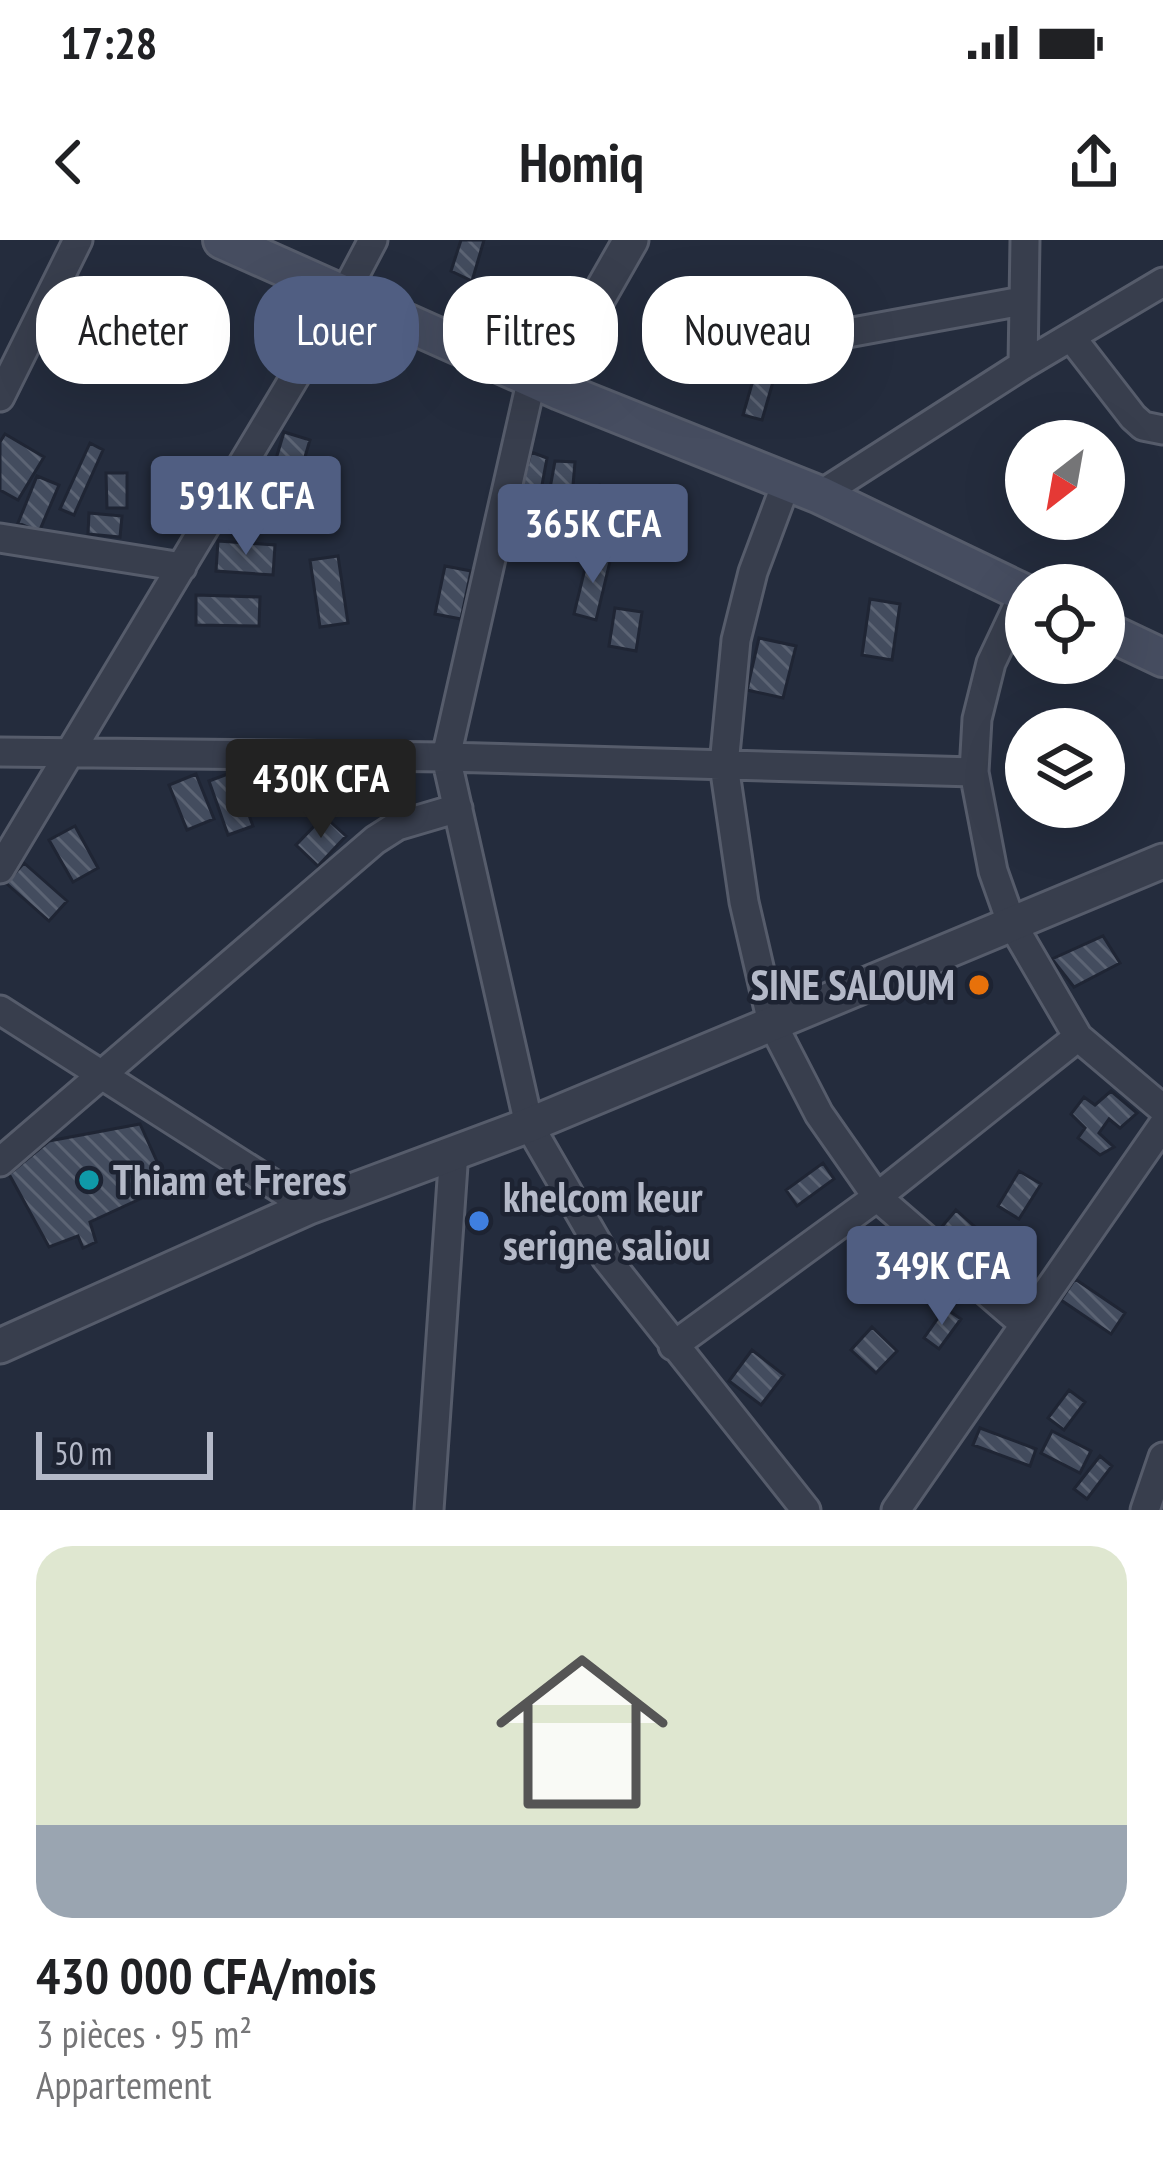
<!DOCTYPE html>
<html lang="fr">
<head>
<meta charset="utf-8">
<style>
  :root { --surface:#fff; --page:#f6f6f6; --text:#202124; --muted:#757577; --line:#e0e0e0; --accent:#505e82 }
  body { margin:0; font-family:"PT Sans Narrow",sans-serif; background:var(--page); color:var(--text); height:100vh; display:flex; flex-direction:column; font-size:45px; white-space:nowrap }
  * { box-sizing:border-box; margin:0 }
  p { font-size:39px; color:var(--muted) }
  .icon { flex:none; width:66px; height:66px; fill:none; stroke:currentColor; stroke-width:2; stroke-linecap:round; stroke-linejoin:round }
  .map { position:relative; height:1270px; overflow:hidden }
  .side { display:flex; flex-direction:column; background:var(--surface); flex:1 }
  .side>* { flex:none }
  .hud { position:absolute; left:36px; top:36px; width:1092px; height:108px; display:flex; gap:24px }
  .needle { width:78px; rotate:211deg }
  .tools { position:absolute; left:1005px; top:180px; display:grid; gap:24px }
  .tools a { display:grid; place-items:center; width:120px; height:120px; border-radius:50%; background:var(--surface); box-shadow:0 12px 48px #0002; font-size:60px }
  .scale { position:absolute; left:36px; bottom:30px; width:177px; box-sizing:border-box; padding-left:12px; border:6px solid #b4b9c8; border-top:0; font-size:33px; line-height:42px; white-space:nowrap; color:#b4b9c8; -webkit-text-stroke:9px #1d2332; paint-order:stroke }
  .price { position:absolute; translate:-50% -102px; padding:0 27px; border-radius:12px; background:var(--accent); color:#fff; font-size:39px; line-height:78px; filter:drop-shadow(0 3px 6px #0008) }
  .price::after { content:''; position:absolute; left:50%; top:72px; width:36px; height:27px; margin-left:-18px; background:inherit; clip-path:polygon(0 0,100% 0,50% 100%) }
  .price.on { background:#222; color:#fff }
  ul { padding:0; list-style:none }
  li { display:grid; align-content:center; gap:24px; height:636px; padding:0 36px }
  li+li { border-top:3px solid var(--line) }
  li span { display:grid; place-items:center; height:372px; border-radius:36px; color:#555 }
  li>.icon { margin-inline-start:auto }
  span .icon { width:216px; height:216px; fill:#fffc; stroke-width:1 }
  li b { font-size:51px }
  .pill { padding:0 42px; border-radius:48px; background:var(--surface); box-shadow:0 12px 48px #0002; font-size:42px; line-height:108px }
  .pill.on { background:var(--accent); color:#fff }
  .status { display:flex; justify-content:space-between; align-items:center; height:84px; padding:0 60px; background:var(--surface); direction:ltr }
  .status svg { height:33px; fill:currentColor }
  header { display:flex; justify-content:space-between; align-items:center; height:156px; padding:0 36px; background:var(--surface); font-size:54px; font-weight:800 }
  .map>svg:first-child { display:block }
  .building { fill:url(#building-back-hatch); stroke:#1f2534; stroke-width:3 }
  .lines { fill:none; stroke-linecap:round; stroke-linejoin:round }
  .minor-casing { stroke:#565c6b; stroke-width:33 }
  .tertiary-casing { stroke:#565c6b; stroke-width:39 }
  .secondary-casing { stroke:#565c6b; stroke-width:42 }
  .minor { stroke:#383e4d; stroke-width:27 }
  .tertiary { stroke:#383e4d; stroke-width:33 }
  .secondary { stroke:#464d60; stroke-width:36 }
  .food-dot { fill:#e8710a; stroke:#1d2332; stroke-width:4.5 }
  .culture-dot { fill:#0f9aa8; stroke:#1d2332; stroke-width:4.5 }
  .shop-dot { fill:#3f7fe0; stroke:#1d2332; stroke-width:4.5 }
  .labels { text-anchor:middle; stroke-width:9; stroke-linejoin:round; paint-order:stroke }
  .poi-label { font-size:42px; font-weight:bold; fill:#b4b9c8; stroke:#1d2332; text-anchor:start }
</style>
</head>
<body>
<div class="status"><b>17:28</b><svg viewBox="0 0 49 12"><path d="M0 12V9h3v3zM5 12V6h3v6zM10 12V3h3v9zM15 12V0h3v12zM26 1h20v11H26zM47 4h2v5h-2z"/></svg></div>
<header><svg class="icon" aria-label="back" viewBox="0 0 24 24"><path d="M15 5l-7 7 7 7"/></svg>Homiq<svg class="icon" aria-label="share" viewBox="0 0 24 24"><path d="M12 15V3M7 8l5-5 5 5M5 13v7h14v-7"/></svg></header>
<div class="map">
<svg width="1163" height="1270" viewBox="0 0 1163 1270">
  <defs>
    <pattern id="building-back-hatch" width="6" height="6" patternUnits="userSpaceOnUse" patternTransform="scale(3)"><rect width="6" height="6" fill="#434c5e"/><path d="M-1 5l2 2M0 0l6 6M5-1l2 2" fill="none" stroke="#5c6474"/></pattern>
  </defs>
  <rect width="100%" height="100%" fill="#242c3d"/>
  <!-- building -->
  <path class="building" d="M461 0H484L472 41 451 31Z
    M746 110V128H711V111Z
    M760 116 779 121 762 180 743 175Z
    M284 192 310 200 296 247 270 239Z
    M5 194 44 217 18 260 0 250V202Z
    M90 203 103 210 74 275 60 269Z
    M531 212 547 218 534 288 512 282Z
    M555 221 575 222 573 245 564 266 547 265Z
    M193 222 215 223 187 272 170 268Z
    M106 233H127V268H107Z
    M37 236 59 245 39 292 18 283Z
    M600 245 621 255 613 277 593 283 568 276 575 253Z
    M89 273 122 276 120 297 88 294Z
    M218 301 275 305 273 335 216 331Z
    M589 312 611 317 596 380 574 374Z
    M338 316 348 383 320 387 310 320Z
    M445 326 471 331 461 379 435 374Z
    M196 355 260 357 259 386 196 385Z
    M870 359 900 364 892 420 862 415Z
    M615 368 642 372 636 411 609 406Z
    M759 398 796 406 783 458 747 450Z
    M233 532 253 586 228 595 209 541Z
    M196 534 214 579 187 590 169 545Z
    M324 576 346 596 318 626 296 605Z
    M75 586 98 628 73 642 49 600Z
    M24 623 67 661 49 681 6 643Z
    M1103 696 1120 723 1074 747 1052 719Z
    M1111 851 1137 873 1120 888 1109 879 1099 893 1114 907 1100 915 1078 898 1085 888 1071 874 1084 857 1095 865Z
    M140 884 168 946 90 982 96 1002 83 1008 78 996 49 1007 9 934 49 901Z
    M823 923 834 939 797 966 786 950Z
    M1019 931 1041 944 1019 979 998 966Z
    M956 970 975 987 958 1007 939 990Z
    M1075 1039 1125 1073 1111 1094 1061 1060Z
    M945 1068 961 1079 939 1109 924 1098Z
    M872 1087 897 1111 876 1133 851 1110Z
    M752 1110 784 1135 761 1165 729 1141Z
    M1069 1150 1085 1162 1064 1190 1048 1178Z
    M980 1188 1036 1209 1030 1226 973 1205Z
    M1052 1191 1091 1211 1080 1233 1041 1213Z
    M1100 1216 1112 1226 1087 1259 1074 1249Z"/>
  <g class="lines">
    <!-- minor casing -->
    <g class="minor-casing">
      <path id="minor" d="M842 94 1022 61
        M1071 97 1133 177 1143 186 1163 190
        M1023 125 1025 0
        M532 138 446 517 529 885 606 1018 806 1270
        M0 157 78 0
        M787 241 753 332 736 400 724 525 744 662 772 783 819 874 877 957 1024 1084
        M820 255 1023 125 1163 42
        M0 298 182 327
        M1024 353 991 423 977 479 974 532 993 631 1011 682 1078 797 1163 869
        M0 512 446 517 974 532
        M0 629 344 55 373 0
        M0 770 309 967
        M0 922 375 600 397 586 458 568
        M673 1106 877 957 1078 797
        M429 1270 454 911
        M896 1270 1163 885
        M1145 1270 1163 1217"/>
    </g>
    <!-- tertiary casing -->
    <g class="tertiary-casing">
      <path id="tertiary" d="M560 151 575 98 631 0
        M0 1106 309 967 529 885 1163 621"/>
    </g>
    <!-- secondary casing -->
    <g class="secondary-casing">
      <path id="secondary" d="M222 0 560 151 820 255 1026 354
        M1104 390 1163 418"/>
    </g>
    <!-- minor -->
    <use href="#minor" class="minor"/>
    <!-- tertiary -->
    <use href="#tertiary" class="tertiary"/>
    <!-- secondary -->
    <use href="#secondary" class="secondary"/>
  </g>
  <!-- markers -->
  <circle class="food-dot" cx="979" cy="745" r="12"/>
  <circle class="culture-dot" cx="89" cy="940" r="12"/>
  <circle class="shop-dot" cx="479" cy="981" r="12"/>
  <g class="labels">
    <!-- poi labels -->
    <g class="poi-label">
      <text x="955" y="760" text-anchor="end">SINE SALOUM</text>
      <text x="113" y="955">Thiam et Freres</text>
      <text x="503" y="972">khelcom keur<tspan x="503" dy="48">serigne saliou</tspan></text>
    </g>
  </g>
</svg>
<div class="tools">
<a><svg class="needle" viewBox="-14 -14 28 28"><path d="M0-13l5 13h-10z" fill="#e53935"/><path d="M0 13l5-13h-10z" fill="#757577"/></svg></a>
<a><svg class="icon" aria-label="locate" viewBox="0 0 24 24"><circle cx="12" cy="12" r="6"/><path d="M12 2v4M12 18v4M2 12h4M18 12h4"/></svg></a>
<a><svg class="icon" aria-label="layers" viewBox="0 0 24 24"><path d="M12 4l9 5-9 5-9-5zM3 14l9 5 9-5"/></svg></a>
</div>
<div class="scale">50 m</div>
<b class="price" style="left:246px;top:318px">591K CFA</b>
<b class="price" style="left:593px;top:346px">365K CFA</b>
<b class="price on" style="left:321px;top:601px">430K CFA</b>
<b class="price" style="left:942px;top:1088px">349K CFA</b>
<div class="hud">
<a class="pill">Acheter</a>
<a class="pill on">Louer</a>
<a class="pill">Filtres</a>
<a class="pill">Nouveau</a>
</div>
</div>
<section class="side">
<ul>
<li><span style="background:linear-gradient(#dfe7d0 75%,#9aa5b1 0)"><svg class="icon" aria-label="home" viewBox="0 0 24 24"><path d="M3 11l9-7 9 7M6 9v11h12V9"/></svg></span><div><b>430 000 CFA/mois</b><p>3 pièces · 95 m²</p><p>Appartement</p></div></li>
</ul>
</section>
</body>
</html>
